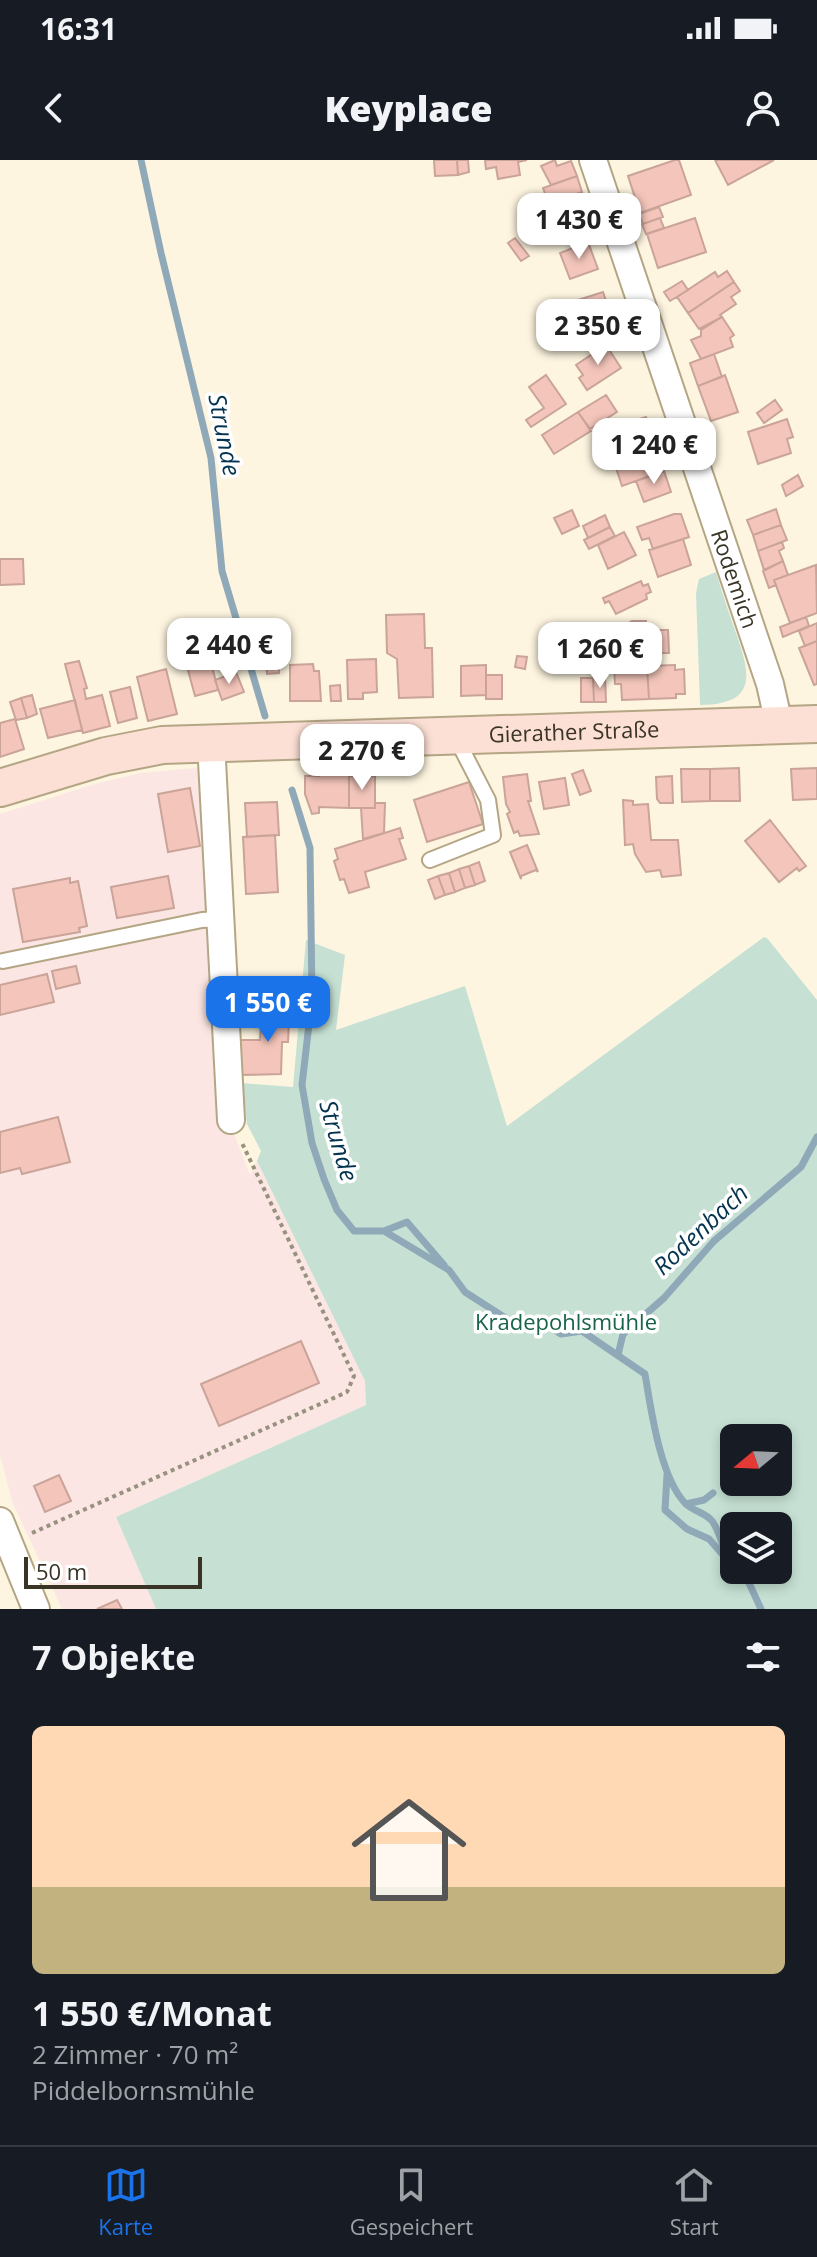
<!DOCTYPE html>
<html lang="de">
<head>
<meta charset="utf-8">
<style>
  :root { --surface:#171b24; --page:#242831; --text:#f1f3f6; --muted:#9ea1a6; --line:#363941; --accent:#1a73e8 }
  body { margin:0; font-family:"Open Sans",sans-serif; background:var(--page); color:var(--text); height:100vh; display:flex; flex-direction:column; font-size:30px; white-space:nowrap }
  * { box-sizing:border-box; margin:0 }
  p { font-size:26px; color:var(--muted) }
  .icon { flex:none; width:44px; height:44px; fill:none; stroke:currentColor; stroke-width:2; stroke-linecap:round; stroke-linejoin:round }
  .map { position:relative; height:1449px; overflow:hidden }
  .panel { display:flex; flex-direction:column; background:var(--surface); flex:1 }
  .panel>* { flex:none }
  .needle { width:52px; rotate:251deg }
  .controls { position:absolute; left:720px; top:1264px; display:grid; gap:16px }
  .controls a { display:grid; place-items:center; width:72px; height:72px; border-radius:12px; background:var(--surface); box-shadow:0 4px 12px #0003; font-size:40px }
  .scale { position:absolute; left:24px; bottom:20px; width:178px; box-sizing:border-box; padding-left:8px; border:4px solid #393426; border-top:0; font-size:22px; line-height:28px; white-space:nowrap; color:#393426; -webkit-text-stroke:6px #fff; paint-order:stroke }
  .price { position:absolute; translate:-50% -68px; padding:0 18px; border-radius:16px; background:#fff; color:#222; font-size:26px; line-height:52px; filter:drop-shadow(0 2px 4px #0008) }
  .price::after { content:''; position:absolute; left:50%; top:48px; width:24px; height:18px; margin-left:-12px; background:inherit; clip-path:polygon(0 0,100% 0,50% 100%) }
  .price.selected { background:var(--accent); color:#fff }
  ul { padding:0; list-style:none }
  li { display:grid; align-content:center; gap:16px; height:424px; padding:0 32px }
  li span { display:grid; place-items:center; height:248px; border-radius:12px; color:#555 }
  li>.icon { margin-inline-start:auto }
  span .icon { width:144px; height:144px; fill:#fffc; stroke-width:1 }
  li b { font-size:34px }
  h2 { display:flex; justify-content:space-between; align-items:center; height:96px; padding:0 32px; font-size:34px }
  .status { display:flex; justify-content:space-between; align-items:center; height:56px; padding:0 40px; background:var(--surface); direction:ltr }
  .status svg { height:22px; fill:currentColor }
  header { display:flex; justify-content:space-between; align-items:center; height:104px; padding:0 32px; background:var(--surface); font-size:36px; font-weight:800 }
  .dock { display:flex; justify-content:space-around; align-items:center; height:112px; border-top:2px solid var(--line); background:var(--surface); font-size:22px; color:var(--muted) }
  .dock a { display:grid; justify-items:center; gap:4px }
  .dock .selected { color:var(--accent) }
  .map>svg:first-child { display:block }
  .commercial { fill:#fbe6e3 }
  .green { fill:#c6e1d4; fill-rule:evenodd }
  .lines { fill:none; stroke-linecap:round; stroke-linejoin:round }
  .stream { stroke:#90a9b8; stroke-width:7 }
  .building { fill:#f4c6bb; stroke:#caa399; stroke-width:2 }
  .lane-casing { stroke:#b4a685; stroke-width:18 }
  .street-casing { stroke:#b4a685; stroke-width:30 }
  .secondary-casing { stroke:#b4a685; stroke-width:40 }
  .path { stroke:#989180; stroke-width:4; stroke-dasharray:4 4; stroke-linecap:butt }
  .lane { stroke:#fff; stroke-width:14 }
  .street { stroke:#fff; stroke-width:26 }
  .secondary { stroke:#fde0d5; stroke-width:36 }
  .labels { text-anchor:middle; stroke-width:7; stroke-linejoin:round; paint-order:stroke }
  .street-label { font-size:22px; fill:#393426; stroke:#fff }
  .park-label { font-size:22px; fill:#186449; stroke:#fff }
  .water-label { font-size:24px; font-style:italic; fill:#03334e; stroke:#fff }
</style>
</head>
<body>
<div class="status"><b>16:31</b><svg viewBox="0 0 49 12"><path d="M0 12V9h3v3zM5 12V6h3v6zM10 12V3h3v9zM15 12V0h3v12zM26 1h20v11H26zM47 4h2v5h-2z"/></svg></div>
<header><svg class="icon" aria-label="back" viewBox="0 0 24 24"><path d="M15 5l-7 7 7 7"/></svg>Keyplace<svg class="icon" aria-label="person" viewBox="0 0 24 24"><circle cx="12" cy="8" r="4"/><path d="M4 21q1-7 8-7t8 7"/></svg></header>
<div class="map">
<svg width="817" height="1449" viewBox="0 0 817 1449">
  <rect width="100%" height="100%" fill="#fdf5e0"/>
  <!-- commercial -->
  <path class="commercial" d="M208 607 232 969 250 1015 257 1001 365 1221 366 1245 116 1357 156 1449H62L12 1341 0 1295V654L95 624 141 613Z"/>
  <!-- green -->
  <path class="green" d="M716 412C722 433 729 453 736 473 751 516 757 544 700 545L696 433 699 419Z
    M764 777 767 778 817 840V1449H156L116 1357 366 1245 365 1221 257 1001 261 991 247 964 241 923 293 927 306 780 345 795 336 870 465 826 507 966ZM734 1278H778V1322H734ZM734 1366H778V1410H734Z"/>
  <g class="lines">
    <!-- stream -->
    <path class="stream" d="M141 0 161 93 211 298 222 411 265 556
      M292 630 310 688 312 838 302 925 312 983 324 1019 337 1050 354 1071H384L449 1110 465 1132 507 1159 524 1169 536 1168 539 1160 561 1174 582 1171 645 1214C651 1249 660 1318 686 1344 693 1351 706 1353 712 1361 722 1374 722 1393 734 1406
      M384 1071 407 1062 444 1105
      M618 1195 623 1174 664 1138 714 1081 801 1007 817 977
      M667 1315 665 1350 687 1369 709 1379 724 1396
      M686 1344 704 1340 713 1333
      M738 1410 749 1423 761 1449"/>
  </g>
  <!-- building -->
  <path class="building" d="M434 0H457L458 15 435 16Z
    M457 0H468L469 12 458 15Z
    M485 0H527L518 2 520 15 498 19 496 7 486 9Z
    M555 0 557 6 571 1 577 16 551 25 541 6Z
    M675 0H679L691 35 640 53 628 16Z
    M715 0H774L728 25Z
    M577 16 582 32 567 37 570 45 542 56 538 45 548 41 543 28Z
    M659 47 663 57 643 64 639 54Z
    M660 58 664 68 646 74 642 64Z
    M695 58 706 92 658 108 647 74Z
    M515 78 529 96 521 101 508 83Z
    M588 82 598 109 570 119 560 93Z
    M727 111 734 122 688 153 677 137 715 112 718 117Z
    M682 121 688 130 670 141 664 132Z
    M734 122 740 131 731 137 736 144 720 155 722 157 699 169 688 153Z
    M603 132 612 158 573 169 569 157 577 155 572 142Z
    M722 157 734 175 730 178 733 187 701 199 691 180 701 176V170Z
    M606 185 621 208 587 230 579 218 583 215 576 205Z
    M714 194 722 217 698 226 690 203Z
    M546 215 566 244 531 267 526 260 544 248 529 227Z
    M725 215 738 252 711 261 698 226Z
    M606 235 617 252 590 269 578 252Z
    M775 240 782 250 764 263 757 253Z
    M578 252 591 271 554 294 542 275Z
    M646 257 653 277 625 287 618 266Z
    M787 259 793 277 787 279 791 293 758 304 748 272Z
    M653 277 658 294 624 306 618 289Z
    M658 294 664 311 622 326 616 308Z
    M664 311 671 332 644 342 636 321Z
    M798 315 803 326 786 336 782 325Z
    M776 349 781 365 753 375 747 360Z
    M572 350 579 366 562 374 554 358Z
    M674 354H681L689 377 653 389 649 378 642 380 637 367Z
    M605 355 610 367 588 378 583 366Z
    M781 365 787 380 758 391 753 375Z
    M610 367 615 376 589 389 584 380Z
    M624 372 636 395 608 409 598 385Z
    M683 379 691 405 658 417 649 390Z
    M782 382 784 388 779 391 783 401 764 410 758 391Z
    M0 399H23L24 424 0 425Z
    M783 401 788 415 774 420 776 425 769 428 763 411Z
    M816 405 817 453 790 463 774 420Z
    M641 421 643 426 648 424 651 432 646 434 647 439 616 454 609 441 605 443 603 438Z
    M424 454 425 488H432L433 537 399 538 397 499 387 493 386 455Z
    M806 457 809 466 783 477 780 467Z
    M632 461H646L647 506 637 507V499H629L627 464Z
    M817 463V481L805 486 799 471Z
    M646 470H657V506H647Z
    M657 470H668L669 493H658Z
    M211 480 217 505 212 506 218 530 195 536 182 488Z
    M817 481V524L814 525 799 488Z
    M266 494H278L279 513 267 514Z
    M517 496 527 497 525 509 515 507Z
    M376 499 377 532 363 533V539H348L347 500Z
    M79 501 87 528 84 529 86 539 102 535 110 566 83 573 65 504Z
    M313 504 314 511H319L321 541H290V505Z
    M486 505V535L461 536V506Z
    M675 505V510L684 509 685 534H676V538L649 539 647 506Z
    M647 506 649 539 622 540 621 524H615L614 508Z
    M166 509 177 554 148 561 137 517Z
    M236 512 244 532 222 540 215 520Z
    M486 515H502V539H486Z
    M605 517 606 542H594L593 518Z
    M581 518H593L594 542H581Z
    M340 525 341 541H331L330 526Z
    M130 527 137 558 118 563 110 532Z
    M32 535 37 554 27 558 21 538Z
    M21 538 27 558 16 560 10 542Z
    M75 540 82 570 48 578 40 549Z
    M15 559 24 589 0 597V563Z
    M739 608 740 641H710V609Z
    M817 608V639L793 640 791 609Z
    M681 609H710V641L682 642Z
    M583 610 591 631 580 635 572 614Z
    M318 613H349V648L319 647V653L312 654 305 634V616H319Z
    M527 614 531 641H528L539 674 520 676 518 671 514 673 507 654 510 652 506 644 503 617Z
    M349 616H375V648H349Z
    M672 616 673 643H660L657 639 656 617Z
    M565 618 569 645 544 649 539 622Z
    M469 622 483 664 427 682 414 640Z
    M190 628 200 686 168 692 158 634Z
    M623 640 633 641V645L648 644 651 680H678L681 715 662 717 660 710 646 712 635 694 633 684 625 685Z
    M277 642 279 675 247 677 245 643Z
    M375 643H385L384 673 363 679 361 648H375Z
    M770 660 806 706 799 711 797 708 779 722 745 681Z
    M400 668 403 678 399 679 406 699 365 712 369 727 349 733 344 719 340 720 334 701 338 699 335 689Z
    M275 675 278 732 246 734 243 677Z
    M527 685 538 712 536 710 521 716V719L510 692Z
    M479 702 485 721 475 725 469 706Z
    M469 706 475 725 465 728 459 709Z
    M459 709 465 728 455 732 449 713Z
    M449 713 455 732 445 735 438 716Z
    M168 716 174 748 117 758 111 727Z
    M438 716 445 735 435 739 428 720Z
    M70 718V723L78 721 87 766 79 768 80 772 23 782 13 729Z
    M76 806 80 823 56 829 52 811Z
    M47 814 54 842 0 855V825Z
    M269 846 296 847V862H289L288 882H282L281 914 241 915 239 880H260L261 865H268Z
    M58 957 70 1002 22 1014 20 1008 0 1013V972Z
    M301 1181 319 1223 219 1266 201 1224Z
    M59 1315 71 1341 45 1352 34 1326Z
    M117 1440 122 1449H97Z"/>
  <g class="lines">
    <!-- lane casing -->
    <g class="lane-casing">
      <path id="lane" d="M430 700 493 675 488 640 455 576
        M3 801 202 760 221 759"/>
    </g>
    <!-- street casing -->
    <g class="street-casing">
      <g id="street">
        <path id="s1" d="M593 0 770 524 779 564"/>
        <path d="M211 582 231 960"/>
        <path d="M0 1361 36 1449"/>
      </g>
    </g>
    <!-- secondary casing -->
    <g class="secondary-casing">
      <g id="secondary">
        <path id="s2" d="M0 628 106 596 162 585 817 564"/>
      </g>
    </g>
    <!-- path -->
    <path class="path" d="M32 1373 347 1232 354 1216 241 981"/>
    <!-- lane -->
    <use href="#lane" class="lane"/>
    <!-- street -->
    <use href="#street" class="street"/>
    <!-- secondary -->
    <use href="#secondary" class="secondary"/>
  </g>
  <g class="labels">
    <!-- street labels -->
    <g class="street-label">
      <text dy="8" stroke="none"><textPath href="#s1" startOffset="442">Rodemich</textPath></text>
      <text dy="8" stroke="none"><textPath href="#s2" startOffset="580">Gierather Straße</textPath></text>
    </g>
    <!-- park labels -->
    <g class="park-label">
      <text x="566" y="1170">Kradepohlsmühle</text>
    </g>
    <!-- water labels -->
    <g class="water-label">
      <text transform="translate(224 275) rotate(79)" y="8">Strunde</text>
      <text transform="translate(338 981) rotate(74)" y="8">Strunde</text>
      <text transform="translate(701 1070) rotate(-43)" y="8">Rodenbach</text>
    </g>
  </g>
</svg>
<div class="controls">
<a><svg class="needle" viewBox="-14 -14 28 28"><path d="M0-13l5 13h-10z" fill="#e53935"/><path d="M0 13l5-13h-10z" fill="#9ea1a6"/></svg></a>
<a><svg class="icon" aria-label="layers" viewBox="0 0 24 24"><path d="M12 4l9 5-9 5-9-5zM3 14l9 5 9-5"/></svg></a>
</div>
<div class="scale">50 m</div>
<b class="price" style="left:579px;top:101px">1 430 €</b>
<b class="price" style="left:598px;top:207px">2 350 €</b>
<b class="price" style="left:654px;top:326px">1 240 €</b>
<b class="price" style="left:229px;top:526px">2 440 €</b>
<b class="price" style="left:600px;top:530px">1 260 €</b>
<b class="price" style="left:362px;top:632px">2 270 €</b>
<b class="price selected" style="left:268px;top:884px">1 550 €</b>
</div>
<section class="panel">
<h2>7 Objekte<svg class="icon" aria-label="filters" viewBox="0 0 24 24"><path d="M4 7h16M4 17h16"/><circle cx="9" cy="7" r="2"/><circle cx="15" cy="17" r="2"/></svg></h2>
<ul>
<li><span style="background:linear-gradient(#ffd9b3 65%,#c2b280 0)"><svg class="icon" aria-label="home" viewBox="0 0 24 24"><path d="M3 11l9-7 9 7M6 9v11h12V9"/></svg></span><div><b>1 550 €/Monat</b><p>2 Zimmer · 70 m²</p><p>Piddelbornsmühle</p></div></li>
</ul>
</section>
<nav class="dock">
<a class="selected"><svg class="icon" aria-label="map" viewBox="0 0 24 24"><path d="M3 6l6-2 6 2 6-2v14l-6 2-6-2-6 2zM9 4v14M15 6v14"/></svg>Karte</a>
<a><svg class="icon" aria-label="saved" viewBox="0 0 24 24"><path d="M7 4h10v16l-5-4-5 4z"/></svg>Gespeichert</a>
<a><svg class="icon" aria-label="home" viewBox="0 0 24 24"><path d="M3 11l9-7 9 7M6 9v11h12V9"/></svg>Start</a>
</nav>
</body>
</html>
